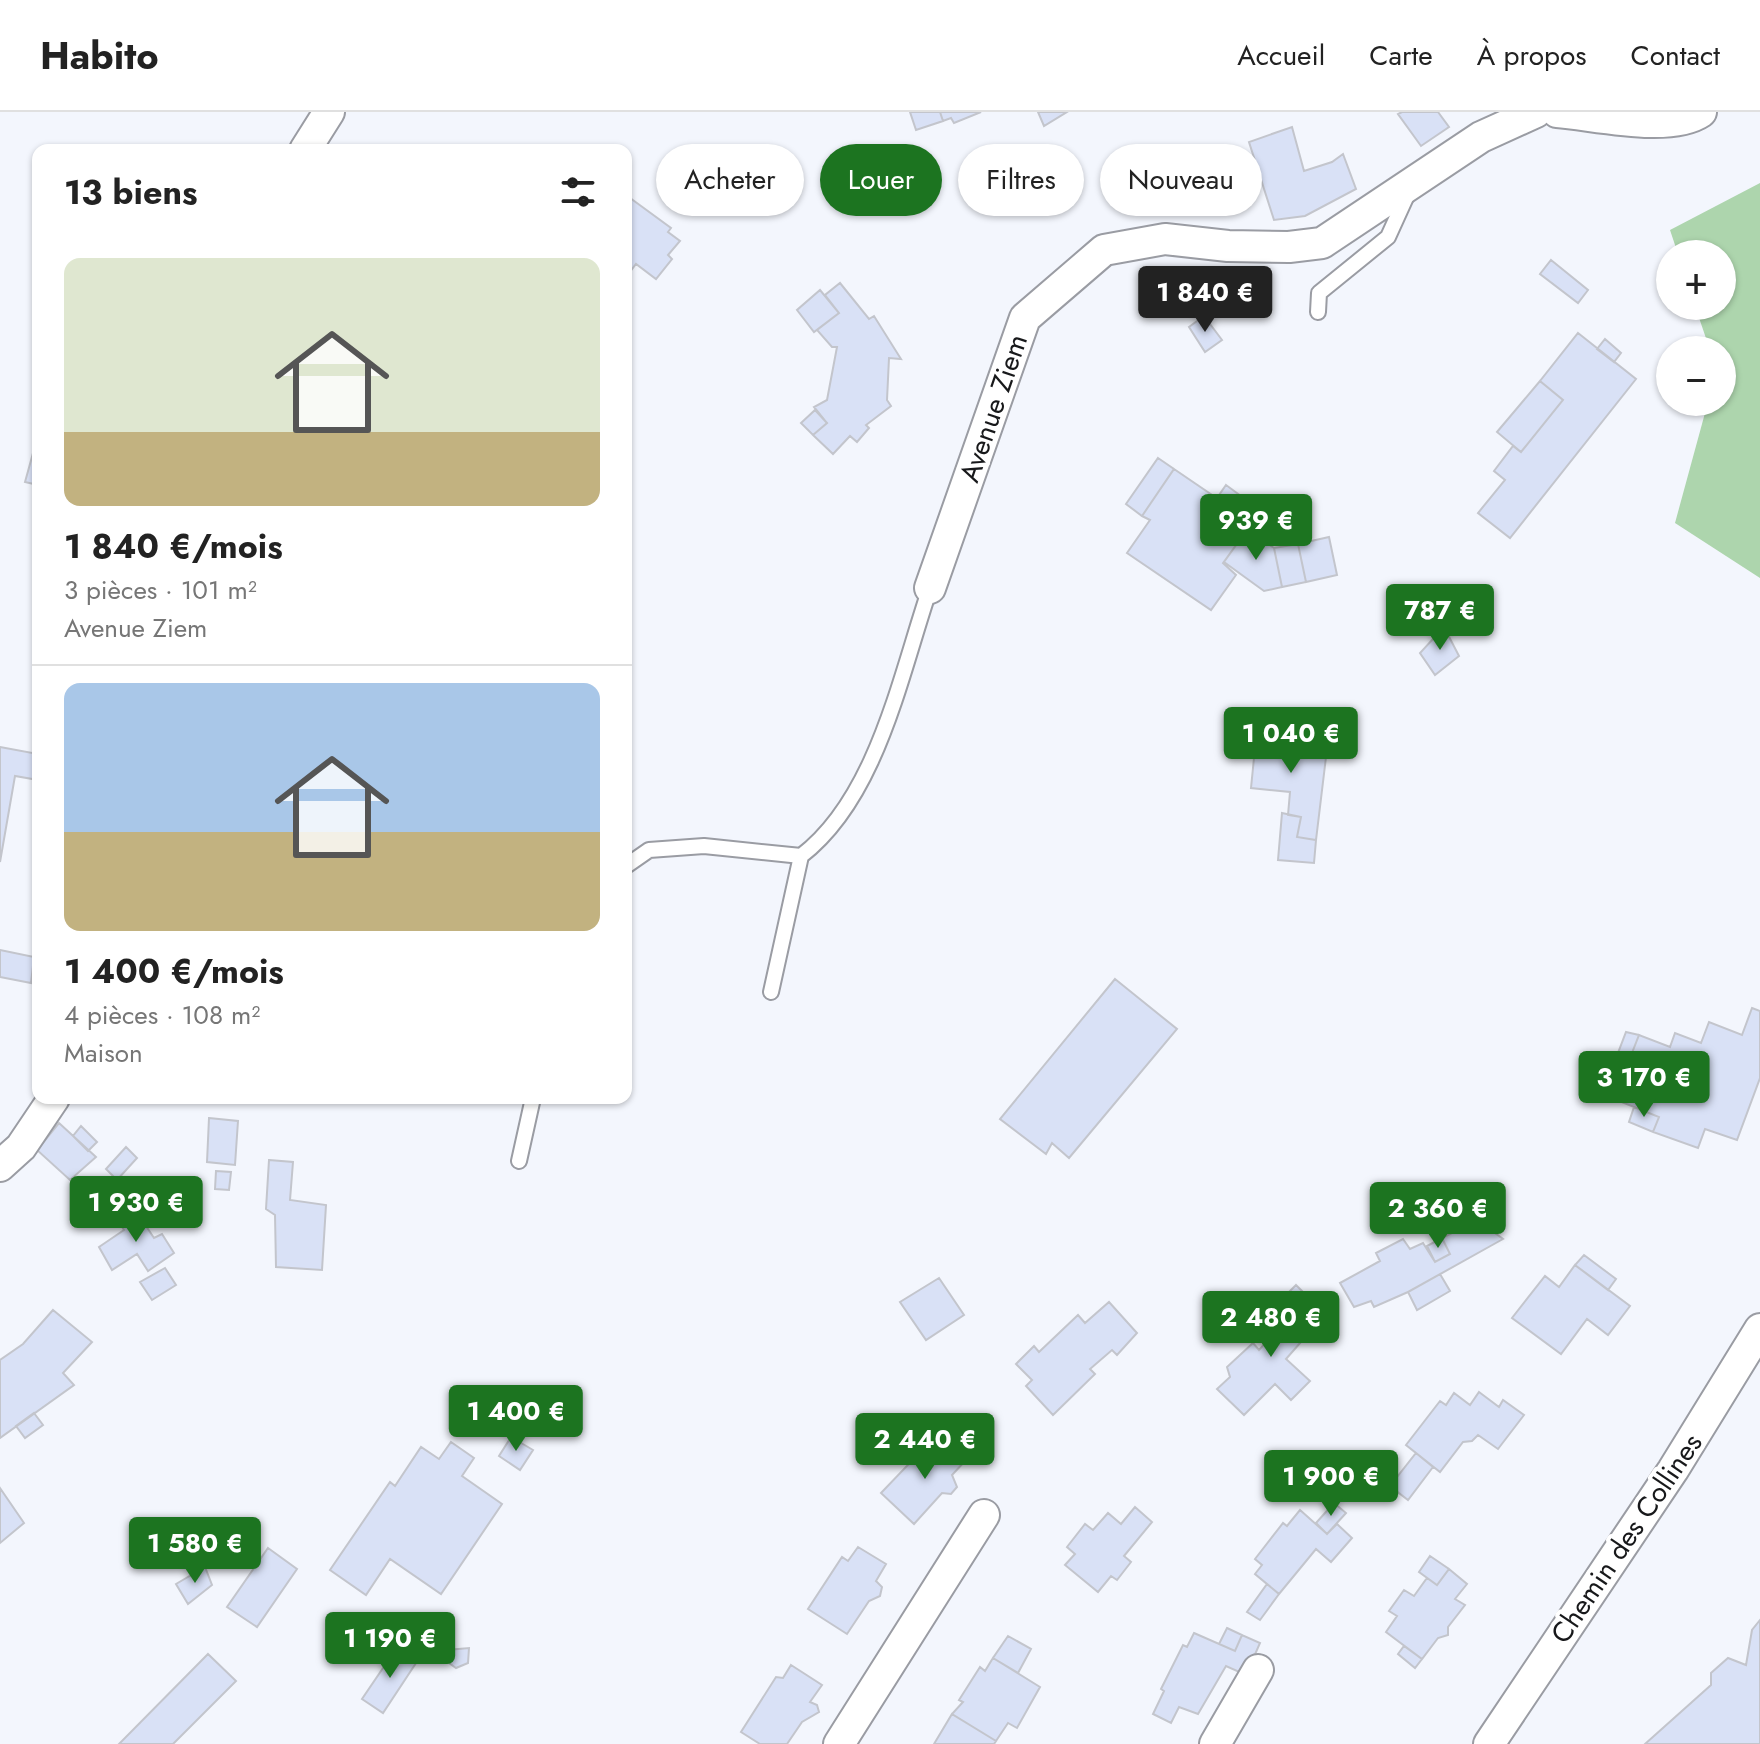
<!DOCTYPE html>
<html lang="fr">
<head>
<meta charset="utf-8">
<style>
  :root { --surface:#fff; --page:#f6f6f6; --text:#222; --muted:#767676; --line:#e0e0e0; --accent:#1c7420 }
  body { margin:0; font-family:Jost,sans-serif; background:var(--page); color:var(--text); height:100vh; display:flex; flex-direction:column; font-size:30px; white-space:nowrap }
  * { box-sizing:border-box; margin:0 }
  p { font-size:26px; color:var(--muted) }
  .icon { flex:none; width:44px; height:44px; fill:none; stroke:currentColor; stroke-width:2; stroke-linecap:round; stroke-linejoin:round }
  .map { position:relative; flex:1; overflow:hidden }
  .drawer { position:absolute; left:32px; top:32px; width:600px; height:960px; display:flex; flex-direction:column; background:var(--surface); border-radius:16px; box-shadow:0 2px 6px #0004 }
  .drawer>* { flex:none }
  .top-card { position:absolute; left:656px; top:32px; width:760px; height:72px; display:flex; gap:16px }
  .fabs { position:absolute; left:1656px; top:128px; display:grid; gap:16px }
  .fabs a { display:grid; place-items:center; width:80px; height:80px; border-radius:50%; background:var(--surface); box-shadow:0 2px 6px #0004; font-size:40px }
  .price { position:absolute; translate:-50% -68px; padding:0 18px; border-radius:8px; background:var(--accent); color:#fff; font-size:26px; line-height:52px; filter:drop-shadow(0 2px 4px #0008) }
  .price::after { content:''; position:absolute; left:50%; top:48px; width:24px; height:18px; margin-left:-12px; background:inherit; clip-path:polygon(0 0,100% 0,50% 100%) }
  .price.on { background:#222; color:#fff }
  ul { padding:0; list-style:none }
  li { display:grid; align-content:center; gap:16px; height:424px; padding:0 32px }
  li+li { border-top:2px solid var(--line) }
  li span { display:grid; place-items:center; height:248px; border-radius:16px; color:#555 }
  li>.icon { margin-inline-start:auto }
  span .icon { width:144px; height:144px; fill:#fffc; stroke-width:1 }
  li b { font-size:34px }
  h2 { display:flex; justify-content:space-between; align-items:center; height:96px; padding:0 32px; font-size:34px }
  .pill { padding:0 28px; border-radius:36px; background:var(--surface); box-shadow:0 2px 6px #0004; font-size:28px; line-height:72px }
  .pill.on { background:var(--accent); color:#fff }
  header { display:flex; align-items:center; gap:48px; box-sizing:border-box; height:112px; padding:0 40px; background:var(--surface); border-bottom:2px solid var(--line) }
  header strong { font-size:38px }
  nav { display:flex; gap:44px; margin-inline-start:auto; font-size:28px }
  .map>svg:first-child { display:block }
  .green { fill:#add5ad }
  .building { fill:#d9e1f6; stroke:#c3c5cc; stroke-width:2 }
  .lines { fill:none; stroke-linecap:round; stroke-linejoin:round }
  .lane-casing { stroke:#9a9ca3; stroke-width:18 }
  .street-casing { stroke:#9a9ca3; stroke-width:34 }
  .lane { stroke:#fff; stroke-width:14 }
  .street { stroke:#fff; stroke-width:30 }
  .labels { text-anchor:middle; stroke-width:8; stroke-linejoin:round; paint-order:stroke }
  .street-label { font-size:28px; fill:#17181a; stroke:#fff }
</style>
</head>
<body>
<header>
<strong>Habito</strong>
<nav><a>Accueil</a><a>Carte</a><a>À propos</a><a>Contact</a></nav>
</header>
<div class="map">
<svg width="1760" height="1632" viewBox="0 0 1760 1632">
  <rect width="100%" height="100%" fill="#f3f6fd"/>
  <!-- green -->
  <path class="green" d="M1760 71V466L1675 411 1708 290H1722V238H1710L1695 194H1722V142H1678L1670 118Z"/>
  <!-- building -->
  <path class="building" d="M910 0H940L943 9 916 18Z
    M940 0H981L954 11 951 6 943 9Z
    M1038 0H1067L1044 14Z
    M1402 0H1438L1449 15 1421 34 1398 2Z
    M1292 15 1304 59 1332 50 1343 42 1356 77 1305 104 1274 108 1249 30Z
    M717 51 739 60 726 92 702 86Z
    M626 83 671 116 668 120 680 129 668 143 672 147 656 167 636 152 626 165Z
    M1551 148 1588 178 1578 191 1540 162Z
    M840 171 869 207 874 204 901 247 889 246 887 288 891 294 866 313 869 316 857 330 850 324 833 342 813 323 827 311 814 295 827 288 837 235H832L817 218 839 201 825 183Z
    M820 178 839 201 814 220 797 198Z
    M1204 204 1222 228 1205 240 1189 215Z
    M1578 221 1636 267 1510 426 1478 401 1505 368 1494 359 1513 334 1521 340 1563 288 1540 269Z
    M1605 227 1621 241 1614 250 1597 237Z
    M1540 269 1563 288 1521 340 1497 320Z
    M815 298 827 311 813 323 801 311Z
    M38 323V373L25 370Z
    M1158 346 1174 357 1142 404 1126 392Z
    M1174 357 1240 402 1235 409 1247 418 1223 451 1236 463 1211 498 1127 441 1150 408 1142 404Z
    M1226 373 1245 387 1237 400 1217 386Z
    M1247 418 1274 436 1282 475 1264 479 1224 450Z
    M1329 425 1337 463 1306 470 1298 432Z
    M1298 432 1306 470 1282 475 1274 436Z
    M1444 515 1459 544 1435 563 1420 541Z
    M1257 616 1304 623 1314 636 1312 642 1326 645 1316 728 1297 725 1301 705 1288 703 1290 680 1251 676Z
    M0 635 38 642V668L15 664 0 750Z
    M1282 701 1301 705 1297 725 1316 728 1314 751 1278 748Z
    M0 838 34 845 31 871 0 865Z
    M1115 867 1177 917 1069 1046 1052 1031 1046 1042 1000 1007Z
    M1752 896 1760 899V966L1737 1028 1705 1017 1698 1036 1653 1020 1659 1005 1614 987 1639 923 1670 935 1675 921 1701 931 1709 910 1742 923Z
    M1626 920 1639 923 1614 987 1602 983Z
    M1634 995 1659 1005 1653 1020 1629 1010Z
    M209 1006 238 1009 235 1053 207 1050Z
    M59 1011 96 1045 70 1068 37 1038Z
    M81 1014 97 1030 88 1039 73 1024Z
    M126 1035 137 1046 117 1068 106 1057Z
    M269 1048 293 1050 290 1088 326 1093 322 1158 276 1155 275 1103 266 1097Z
    M216 1059 231 1060 229 1078 215 1077Z
    M134 1096 154 1126 162 1122 174 1141 148 1159 137 1142 112 1158 99 1135 124 1118 117 1107Z
    M1477 1108 1503 1127 1408 1180 1374 1195 1371 1189 1354 1195 1340 1171 1380 1149 1376 1141 1403 1127 1410 1137 1423 1131 1435 1150 1450 1142 1442 1126Z
    M1442 1126 1450 1142 1435 1150 1427 1134Z
    M1584 1143 1616 1167 1608 1178 1575 1153Z
    M1575 1153 1630 1194 1608 1223 1587 1207 1561 1242 1512 1206 1545 1164 1559 1175Z
    M165 1156 176 1173 152 1188 140 1170Z
    M1440 1162 1450 1179 1417 1198 1408 1180Z
    M939 1166 964 1203 926 1228 900 1190Z
    M1296 1173 1319 1196 1302 1216 1308 1222 1286 1247 1310 1269 1291 1288 1275 1272 1244 1303 1217 1277 1230 1265 1227 1255 1253 1231 1259 1238 1290 1204 1278 1191Z
    M1109 1190 1137 1221 1117 1243 1112 1238 1090 1257 1095 1262 1053 1303 1026 1274 1032 1268 1016 1252 1034 1234 1039 1240 1078 1203 1085 1211Z
    M53 1198 92 1230 63 1261 74 1273 0 1326V1248L23 1232Z
    M1479 1280 1499 1295 1503 1288 1524 1303 1498 1337 1478 1323 1472 1329 1463 1330 1440 1360 1406 1333 1440 1289 1446 1293 1454 1281 1470 1293Z
    M34 1301 43 1313 25 1326 16 1314Z
    M511 1325 533 1338 520 1358 499 1344Z
    M943 1327 966 1348 952 1363 957 1375 951 1382 942 1381 914 1412 881 1381 925 1335 930 1339Z
    M451 1330 474 1346 462 1364 502 1392 441 1482 390 1447 366 1483 330 1458 390 1370 395 1374 421 1335 439 1347Z
    M1416 1341 1433 1355 1408 1388 1390 1374Z
    M0 1376 24 1411 0 1431Z
    M1334 1391 1346 1401 1327 1422 1316 1411Z
    M1135 1395 1152 1410 1124 1444 1131 1450 1117 1468 1111 1464 1098 1480 1065 1453 1075 1442 1067 1435 1085 1412 1093 1418 1108 1401 1121 1412Z
    M1300 1398 1327 1422 1337 1412 1352 1426 1331 1450 1316 1437 1279 1482 1255 1462 1262 1453 1255 1447 1283 1411 1287 1414Z
    M858 1435 886 1452 876 1469 882 1475 880 1484 869 1489 847 1522 808 1497 842 1445 848 1449Z
    M268 1436 297 1457 257 1515 227 1495Z
    M1430 1444 1449 1457 1437 1473 1419 1460Z
    M205 1455 212 1473 188 1492 176 1472Z
    M1449 1457 1467 1472 1455 1487 1465 1493 1448 1515V1523L1438 1526 1422 1547 1386 1520 1397 1504 1389 1499 1404 1478 1414 1484 1427 1466 1437 1473Z
    M1267 1472 1279 1482 1260 1508 1247 1500Z
    M1760 1508V1632H1645L1711 1573V1561L1728 1546 1746 1553 1752 1518Z
    M1227 1516 1242 1523 1235 1539 1219 1532Z
    M1194 1521 1235 1539 1242 1523 1260 1531 1246 1563 1226 1554 1198 1602 1179 1595 1171 1611 1153 1602 1164 1579 1161 1577 1183 1533 1187 1535Z
    M1008 1524 1031 1537 1018 1561 993 1546Z
    M398 1534 418 1548 383 1601 362 1587Z
    M1404 1534 1422 1547 1415 1556 1398 1542Z
    M469 1536 468 1551 456 1556 449 1551 447 1538Z
    M208 1542 236 1569 173 1632H119Z
    M993 1546 1040 1575 1017 1616 1008 1611 996 1629 952 1602 963 1590 959 1588 980 1555 985 1559Z
    M791 1553 822 1573 810 1590 817 1593 819 1600 802 1610 787 1632H760L741 1620 776 1565 783 1566Z
    M952 1602 996 1629 994 1632H934Z"/>
  <g class="lines">
    <!-- lane casing -->
    <g class="lane-casing">
      <path id="lane" d="M1318 200 1319 181 1388 125 1408 81
        M626 754 649 738 704 734 801 744
        M771 880 801 744C877 686 900 564 930 476
        M519 1049 533 986"/>
    </g>
    <!-- street casing -->
    <g class="street-casing">
      <path id="street" d="M1557 0C1595 3 1670 21 1701 0
        M305 38 329 0
        M930 476 1025 206 1104 138 1165 127 1228 134 1289 135 1322 131 1481 25 1536 0
        M0 1054 21 1035 54 986
        M839 1632 984 1403
        M1215 1632 1258 1558
        M1489 1632 1673 1358 1760 1217"/>
    </g>
    <!-- lane -->
    <use href="#lane" class="lane"/>
    <!-- street -->
    <use href="#street" class="street"/>
  </g>
  <g class="labels">
    <!-- street labels -->
    <g class="street-label">
      <text transform="translate(993 296) rotate(-71)" y="10">Avenue Ziem</text>
      <text transform="translate(1626 1426) rotate(-56)" y="10">Chemin des Collines</text>
    </g>
  </g>
</svg>
<div class="fabs">
<a>+</a>
<a>−</a>
</div>
<b class="price on" style="left:1205px;top:222px">1 840 €</b>
<b class="price" style="left:1256px;top:450px">939 €</b>
<b class="price" style="left:1440px;top:540px">787 €</b>
<b class="price" style="left:1291px;top:663px">1 040 €</b>
<b class="price" style="left:1644px;top:1007px">3 170 €</b>
<b class="price" style="left:136px;top:1132px">1 930 €</b>
<b class="price" style="left:1438px;top:1138px">2 360 €</b>
<b class="price" style="left:1271px;top:1247px">2 480 €</b>
<b class="price" style="left:516px;top:1341px">1 400 €</b>
<b class="price" style="left:925px;top:1369px">2 440 €</b>
<b class="price" style="left:1331px;top:1406px">1 900 €</b>
<b class="price" style="left:195px;top:1473px">1 580 €</b>
<b class="price" style="left:390px;top:1568px">1 190 €</b>
<div class="top-card">
<a class="pill">Acheter</a>
<a class="pill on">Louer</a>
<a class="pill">Filtres</a>
<a class="pill">Nouveau</a>
</div>
<section class="drawer">
<h2>13 biens<svg class="icon" aria-label="filters" viewBox="0 0 24 24"><path d="M4 7h16M4 17h16"/><circle cx="9" cy="7" r="2"/><circle cx="15" cy="17" r="2"/></svg></h2>
<ul>
<li><span style="background:linear-gradient(#dfe7d0 70%,#c2b280 0)"><svg class="icon" aria-label="home" viewBox="0 0 24 24"><path d="M3 11l9-7 9 7M6 9v11h12V9"/></svg></span><div><b>1 840 €/mois</b><p>3 pièces · 101 m²</p><p>Avenue Ziem</p></div></li>
<li><span style="background:linear-gradient(#a9c7e8 60%,#c2b280 0)"><svg class="icon" aria-label="home" viewBox="0 0 24 24"><path d="M3 11l9-7 9 7M6 9v11h12V9"/></svg></span><div><b>1 400 €/mois</b><p>4 pièces · 108 m²</p><p>Maison</p></div></li>
</ul>
</section>
</div>
</body>
</html>
